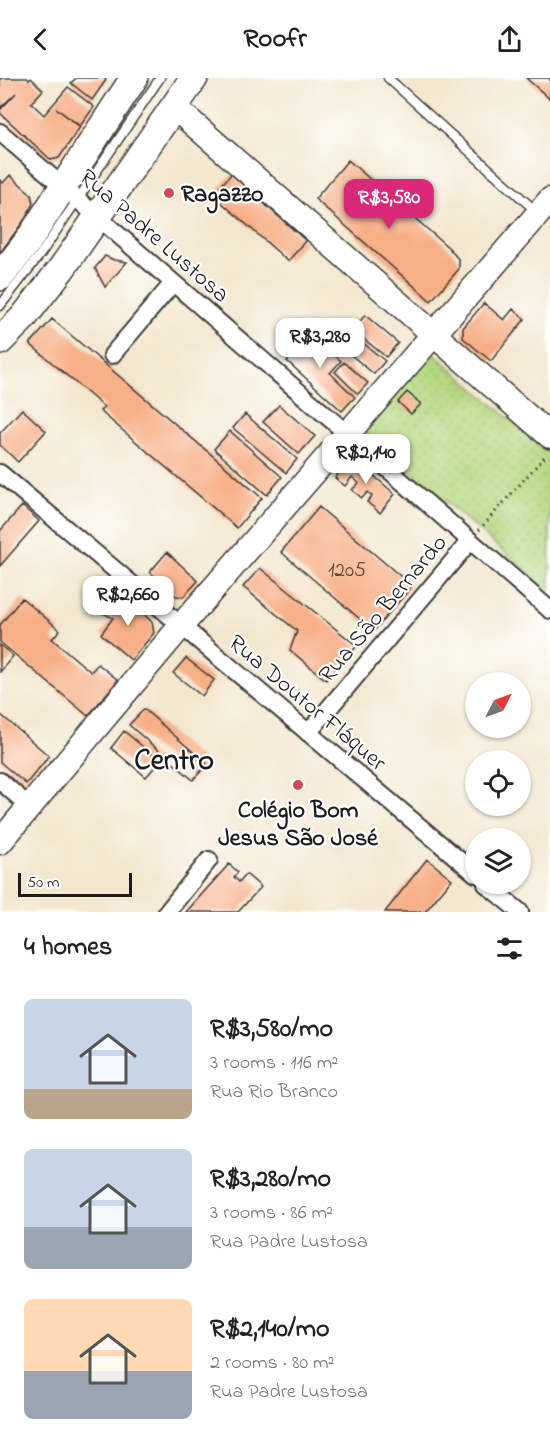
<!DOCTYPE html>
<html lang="en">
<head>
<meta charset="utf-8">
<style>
  :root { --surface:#fff; --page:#f2f2f2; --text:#222; --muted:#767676; --accent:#db2777 }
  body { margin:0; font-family:"Indie Flower",sans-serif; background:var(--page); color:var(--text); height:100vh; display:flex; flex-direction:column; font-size:22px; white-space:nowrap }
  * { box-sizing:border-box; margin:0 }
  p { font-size:20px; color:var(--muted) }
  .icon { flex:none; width:33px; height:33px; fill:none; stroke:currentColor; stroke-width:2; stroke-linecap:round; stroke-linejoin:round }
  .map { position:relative; height:834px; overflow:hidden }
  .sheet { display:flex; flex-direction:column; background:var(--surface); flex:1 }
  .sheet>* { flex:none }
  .needle { width:39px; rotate:48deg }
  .controls { position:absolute; left:465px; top:594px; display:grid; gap:12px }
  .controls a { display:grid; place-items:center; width:66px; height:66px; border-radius:50%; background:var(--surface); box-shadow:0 2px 4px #0004; font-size:30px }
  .scale { position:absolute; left:18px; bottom:15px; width:114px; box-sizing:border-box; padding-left:6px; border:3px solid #1c1c1c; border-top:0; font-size:16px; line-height:21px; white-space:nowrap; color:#1c1c1c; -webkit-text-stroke:4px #fff; paint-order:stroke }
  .price { position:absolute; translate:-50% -51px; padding:0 14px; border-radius:12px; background:#fff; color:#222; font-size:20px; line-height:39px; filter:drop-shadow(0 2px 3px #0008) }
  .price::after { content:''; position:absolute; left:50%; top:36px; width:18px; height:14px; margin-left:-9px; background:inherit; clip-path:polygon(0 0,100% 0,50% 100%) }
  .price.selected { background:var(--accent); color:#fff }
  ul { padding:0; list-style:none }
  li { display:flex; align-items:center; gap:18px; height:150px; padding:0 24px }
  li span { display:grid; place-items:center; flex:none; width:168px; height:120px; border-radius:9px; color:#555 }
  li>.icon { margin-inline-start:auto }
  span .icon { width:72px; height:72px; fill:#fffc; stroke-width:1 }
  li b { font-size:26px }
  h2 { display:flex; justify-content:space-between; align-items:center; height:72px; padding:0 24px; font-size:26px }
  header { display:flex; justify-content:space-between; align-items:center; height:78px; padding:0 24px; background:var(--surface); font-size:27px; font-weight:700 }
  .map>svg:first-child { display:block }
  .park { fill:url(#park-dots); stroke:#687a4e; stroke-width:1.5 }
  .building { fill:#f7af86 }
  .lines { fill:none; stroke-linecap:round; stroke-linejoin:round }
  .lane-casing { stroke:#3c3a37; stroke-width:11 }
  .street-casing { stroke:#3c3a37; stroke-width:20 }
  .secondary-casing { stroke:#3c3a37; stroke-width:27 }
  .primary-casing { stroke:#3c3a37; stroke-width:30 }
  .path { stroke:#3c3a37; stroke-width:3; stroke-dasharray:1.5 4.5; stroke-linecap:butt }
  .lane { stroke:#fff; stroke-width:8 }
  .street { stroke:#fff; stroke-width:16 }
  .secondary { stroke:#fff; stroke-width:24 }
  .primary { stroke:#fff; stroke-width:27 }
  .poi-dot { fill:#d1495b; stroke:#fff; stroke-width:2 }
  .labels { text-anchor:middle; stroke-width:4.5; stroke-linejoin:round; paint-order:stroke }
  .number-label { font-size:21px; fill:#534136 }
  .poi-label { font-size:24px; font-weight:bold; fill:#1c1c1c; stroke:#fff; text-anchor:start }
  .street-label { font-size:24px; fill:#1c1c1c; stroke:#fff }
  .district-label { font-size:30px; font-weight:bold; fill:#1c1c1c; stroke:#fff }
</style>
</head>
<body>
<header><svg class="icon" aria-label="back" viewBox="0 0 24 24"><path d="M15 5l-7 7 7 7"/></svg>Roofr<svg class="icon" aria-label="share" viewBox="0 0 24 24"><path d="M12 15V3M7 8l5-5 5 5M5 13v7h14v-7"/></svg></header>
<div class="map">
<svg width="550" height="834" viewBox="0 0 550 834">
  <defs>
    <pattern id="park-dots" width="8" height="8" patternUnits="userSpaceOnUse" patternTransform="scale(1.5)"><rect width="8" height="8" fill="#b5d77f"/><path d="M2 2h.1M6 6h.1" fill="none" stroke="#9bb86d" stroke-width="1.8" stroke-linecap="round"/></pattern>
  </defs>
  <rect width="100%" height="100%" fill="#fff"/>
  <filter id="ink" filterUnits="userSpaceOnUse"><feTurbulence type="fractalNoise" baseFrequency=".0167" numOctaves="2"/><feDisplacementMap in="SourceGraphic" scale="12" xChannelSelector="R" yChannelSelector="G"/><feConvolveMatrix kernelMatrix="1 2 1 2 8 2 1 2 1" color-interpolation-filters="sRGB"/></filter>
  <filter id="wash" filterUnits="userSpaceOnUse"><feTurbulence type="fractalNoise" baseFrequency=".008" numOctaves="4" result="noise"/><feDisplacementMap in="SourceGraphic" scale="24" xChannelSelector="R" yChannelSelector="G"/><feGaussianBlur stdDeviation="1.35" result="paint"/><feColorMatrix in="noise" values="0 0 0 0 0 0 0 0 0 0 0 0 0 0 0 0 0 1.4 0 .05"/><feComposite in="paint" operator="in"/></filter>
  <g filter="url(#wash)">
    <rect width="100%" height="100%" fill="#f3e7cf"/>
    <!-- park -->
    <path class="park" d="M432 274 550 376V514L364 353Z"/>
    <g id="blocks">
      <!-- building -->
      <path class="building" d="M0 0H27L29 2 31 0 43 12 31 25 44 37 68 9 94 29 80 48 56 30 80 49 59 80 51 82 0 35V32L16 15 0 30Z
        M76 0H104L106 2 92 22 71 5Z
        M526 0H550V21Z
        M348 82 449 170 459 182V191L431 223 315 121Z
        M231 96 306 163 288 183 213 117Z
        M10 97 31 116 33 125 25 141 0 175V102L3 105Z
        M105 178 114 182 127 184 105 209 95 190Z
        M484 225 504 242 513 231 525 241 491 283 463 260V250Z
        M365 237 398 265 386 279 353 252Z
        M52 241 262 420 237 450 100 333 104 329 30 266Z
        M305 249 341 283 330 295 355 319 342 333 287 283 302 267 295 260Z
        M350 254 385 283 374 296 339 267Z
        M344 284 368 305 358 316 335 294Z
        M407 314 421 326 411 336 398 324Z
        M279 327 315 358 299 376 263 344Z
        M22 331 46 353 18 384 0 367V355Z
        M245 336 297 381 286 395 233 350Z
        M230 353 282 399 267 417 214 371Z
        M352 379 395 416 380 435 367 424 372 418 368 414 362 420 352 412 359 405 352 399 345 408 335 400Z
        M22 428 39 443 0 488V453Z
        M319 429 412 508 374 553 281 474Z
        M167 474 198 503 183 519 176 518 150 494Z
        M260 490 357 568 326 602 290 572 297 553 243 509Z
        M123 516 152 544 154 555 131 582 101 556 113 540 103 535Z
        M22 520 60 552 52 561 91 594 98 586 118 602 88 638 0 564V547Z
        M0 567 13 578 0 594Z
        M186 580 214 602 202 618 173 595Z
        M144 631 207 686 193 702 129 647Z
        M0 636 49 678 26 706 0 684Z
        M124 653 160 683 146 699 111 670Z
        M427 781 452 801 425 834H385Z
        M229 786 238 794 234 799 239 804 246 796 261 809 238 834H186Z"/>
    </g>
  </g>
  <g filter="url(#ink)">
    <use href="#blocks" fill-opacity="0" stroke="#3c3a37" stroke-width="1.5"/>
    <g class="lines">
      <!-- lane casing -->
      <g class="lane-casing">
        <path id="lane" d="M388 0 538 135
          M0 228 42 174 160 0"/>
      </g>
      <!-- street casing -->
      <g class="street-casing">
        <path id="street" d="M0 54 550 532
          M112 277 173 205
          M0 395 476 796
          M308 655 470 463
          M0 703 29 728
          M486 806 520 834
          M167 834 209 782"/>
      </g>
      <!-- secondary casing -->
      <g class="secondary-casing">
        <path id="secondary" d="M174 29 550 358
          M0 764 181 548 550 122"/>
      </g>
      <!-- primary casing -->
      <g class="primary-casing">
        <path id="primary" d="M0 199 28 163 134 0
          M0 263 23 240 62 190 194 0"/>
      </g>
      <!-- path -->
      <path class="path" d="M479 452 547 376"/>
      <!-- lane -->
      <use href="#lane" class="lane"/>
      <!-- street -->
      <use href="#street" class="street"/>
      <!-- secondary -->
      <use href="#secondary" class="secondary"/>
      <!-- primary -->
      <use href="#primary" class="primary"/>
    </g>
  </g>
  <!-- markers -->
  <g class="poi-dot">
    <circle cx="169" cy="115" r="6"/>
    <circle cx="298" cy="707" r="6"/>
  </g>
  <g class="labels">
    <!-- number labels -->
    <g class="number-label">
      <text x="347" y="498">1205</text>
    </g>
    <!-- poi labels -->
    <g class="poi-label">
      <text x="181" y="123">Ragazzo</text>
      <text x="298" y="739" text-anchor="middle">Colégio Bom<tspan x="298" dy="28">Jesus São José</tspan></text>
    </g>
    <!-- street labels -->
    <g class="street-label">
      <text transform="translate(155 157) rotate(41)" y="8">Rua Padre Lustosa</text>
      <text transform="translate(382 530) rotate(-50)" y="8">Rua São Bernardo</text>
      <text transform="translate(308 624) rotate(40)" y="8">Rua Doutor Fláquer</text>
    </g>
    <!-- district labels -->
    <g class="district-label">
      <text x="174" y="691">Centro</text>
    </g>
  </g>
</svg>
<div class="controls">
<a><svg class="needle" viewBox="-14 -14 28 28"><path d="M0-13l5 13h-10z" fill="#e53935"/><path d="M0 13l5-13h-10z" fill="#767676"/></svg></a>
<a><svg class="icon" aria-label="locate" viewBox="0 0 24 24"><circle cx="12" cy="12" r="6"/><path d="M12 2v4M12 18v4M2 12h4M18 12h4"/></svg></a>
<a><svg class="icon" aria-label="layers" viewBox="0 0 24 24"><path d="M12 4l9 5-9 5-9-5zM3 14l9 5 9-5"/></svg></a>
</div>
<div class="scale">50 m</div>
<b class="price selected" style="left:389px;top:152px">R$3,580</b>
<b class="price" style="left:320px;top:291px">R$3,280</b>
<b class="price" style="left:366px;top:407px">R$2,140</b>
<b class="price" style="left:128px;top:549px">R$2,660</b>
</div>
<section class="sheet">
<h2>4 homes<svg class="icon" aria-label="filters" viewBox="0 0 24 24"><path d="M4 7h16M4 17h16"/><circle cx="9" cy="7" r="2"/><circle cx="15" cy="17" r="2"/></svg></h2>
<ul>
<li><span style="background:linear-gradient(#c9d6e8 75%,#b9a48a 0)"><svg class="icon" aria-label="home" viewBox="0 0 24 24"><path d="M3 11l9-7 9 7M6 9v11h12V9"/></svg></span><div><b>R$3,580/mo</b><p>3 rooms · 116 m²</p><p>Rua Rio Branco</p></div></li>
<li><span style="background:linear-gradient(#c9d6e8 65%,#9aa5b1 0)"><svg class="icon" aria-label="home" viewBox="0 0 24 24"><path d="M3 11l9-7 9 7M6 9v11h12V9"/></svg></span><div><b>R$3,280/mo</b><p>3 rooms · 86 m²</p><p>Rua Padre Lustosa</p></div></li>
<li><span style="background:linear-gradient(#ffd9b3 60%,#9aa5b1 0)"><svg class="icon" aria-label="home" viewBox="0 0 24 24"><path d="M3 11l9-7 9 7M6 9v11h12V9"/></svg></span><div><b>R$2,140/mo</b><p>2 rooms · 80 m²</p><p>Rua Padre Lustosa</p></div></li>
</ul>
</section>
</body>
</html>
